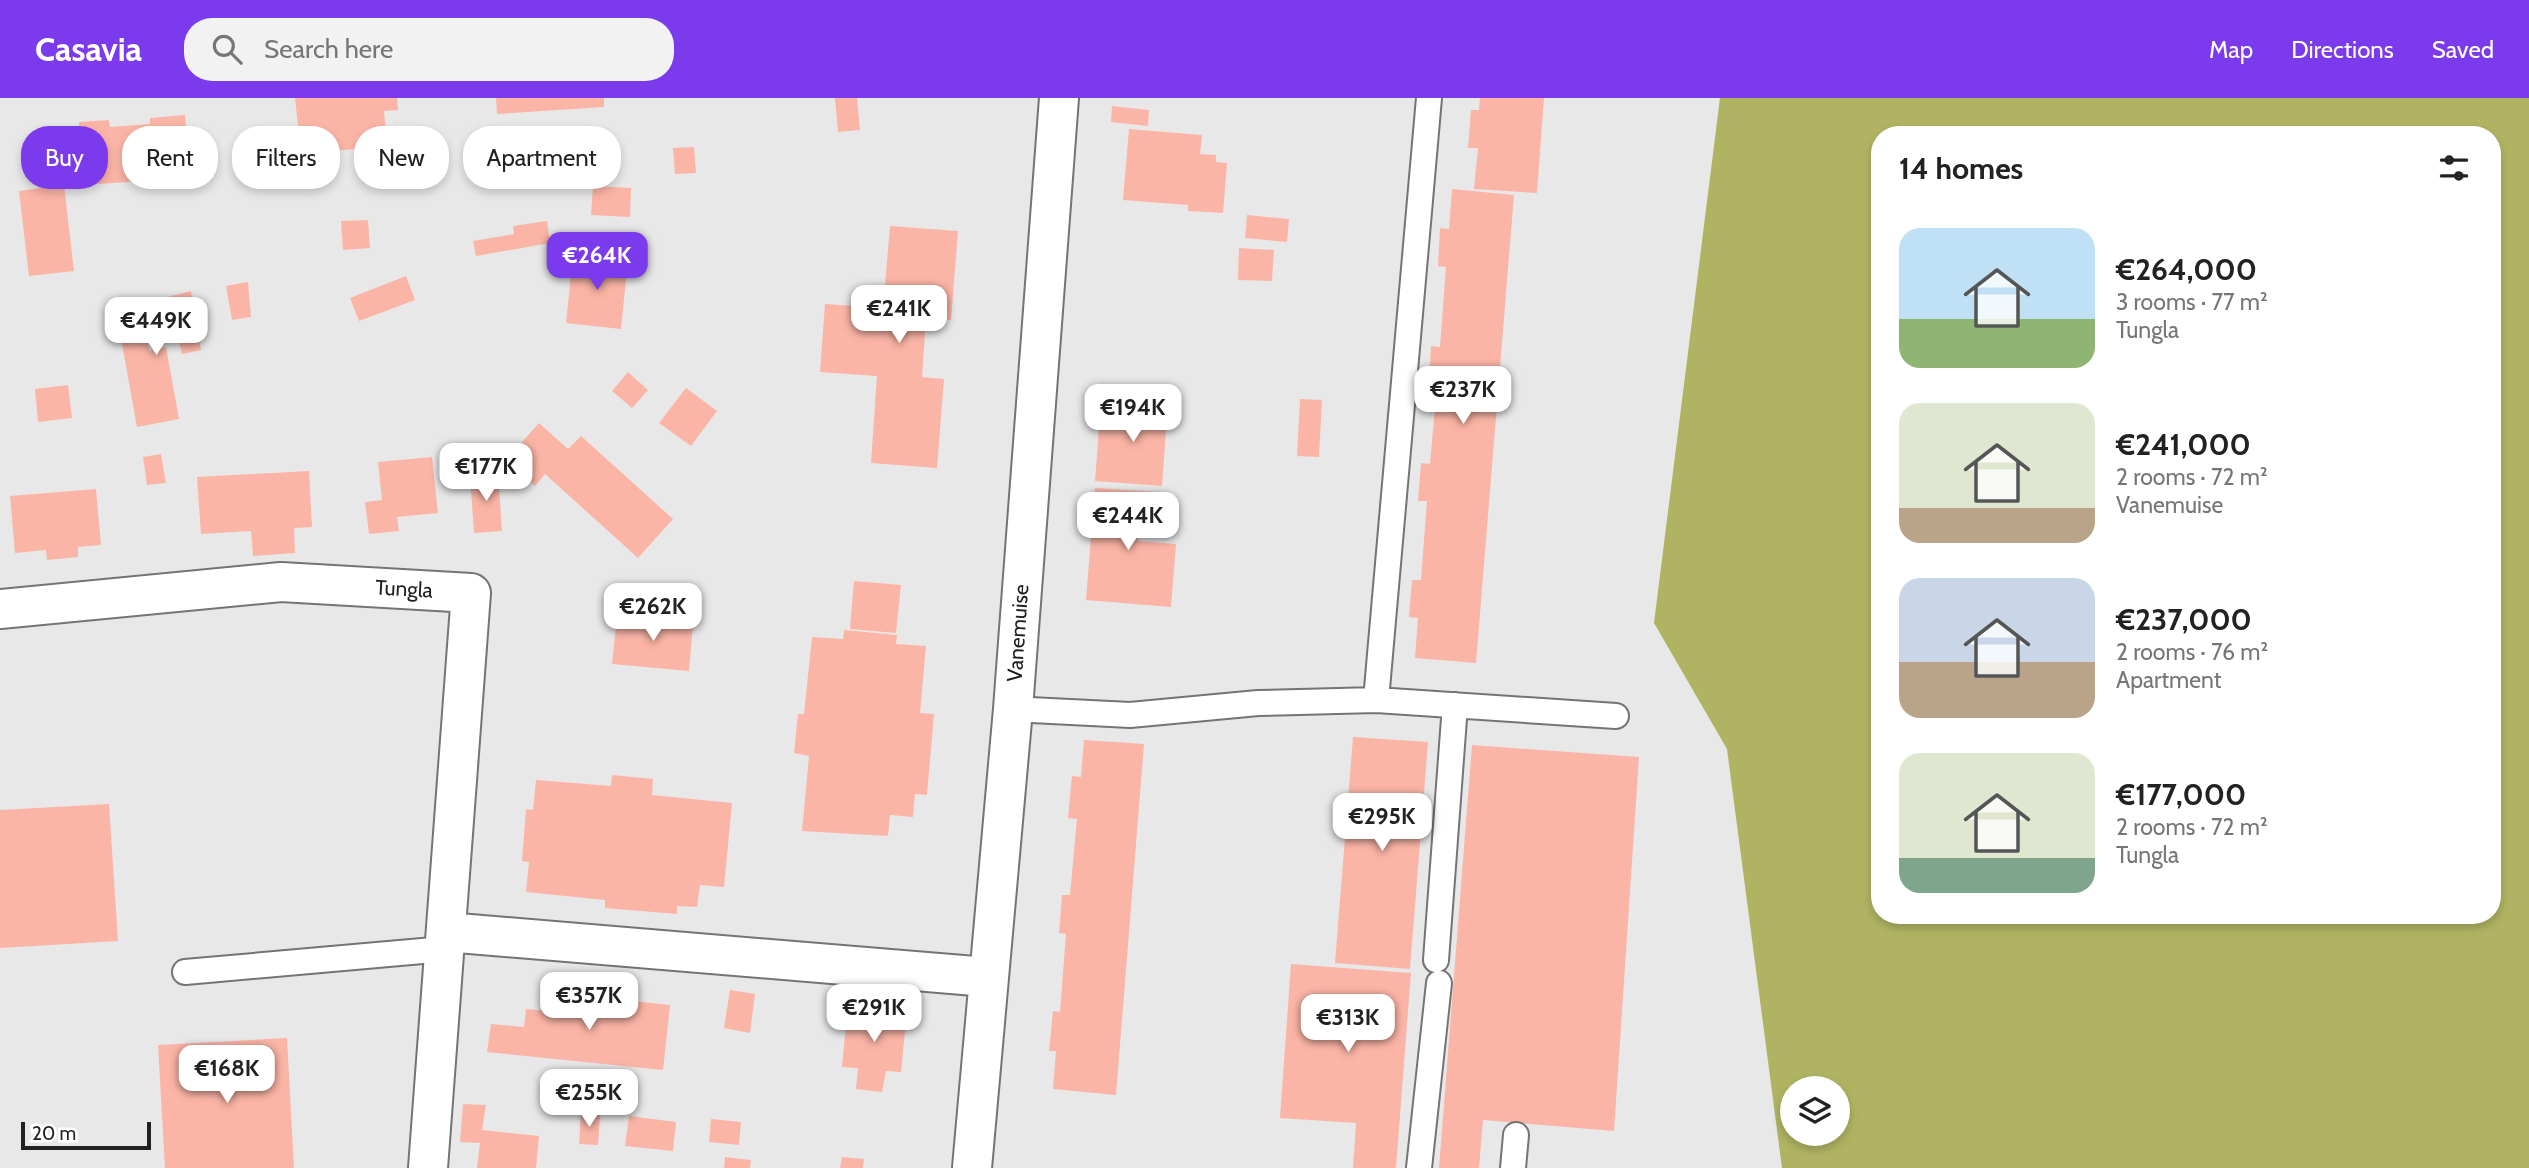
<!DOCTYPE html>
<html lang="en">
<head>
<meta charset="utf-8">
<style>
  :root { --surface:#fff; --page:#f2f2f2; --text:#222; --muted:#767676; --accent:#7c3aed }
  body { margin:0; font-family:Cabin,sans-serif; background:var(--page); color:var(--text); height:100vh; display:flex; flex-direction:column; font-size:26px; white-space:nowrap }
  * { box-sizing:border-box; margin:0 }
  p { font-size:23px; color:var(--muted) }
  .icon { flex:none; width:38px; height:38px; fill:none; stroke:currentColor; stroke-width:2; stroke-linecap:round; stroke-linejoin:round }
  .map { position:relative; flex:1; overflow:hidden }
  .drawer { position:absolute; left:1871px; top:28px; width:630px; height:798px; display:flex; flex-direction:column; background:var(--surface); border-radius:28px; box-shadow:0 4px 10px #0003 }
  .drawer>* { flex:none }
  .hud { position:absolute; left:21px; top:28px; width:665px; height:63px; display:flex; gap:14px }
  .buttons { position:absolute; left:1780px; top:978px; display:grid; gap:14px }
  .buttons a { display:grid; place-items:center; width:70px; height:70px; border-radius:50%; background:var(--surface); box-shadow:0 4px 10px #0003; font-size:35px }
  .scale { position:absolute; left:21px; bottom:18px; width:130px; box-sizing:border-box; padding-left:7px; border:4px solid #212122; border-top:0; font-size:19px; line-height:24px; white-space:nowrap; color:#212122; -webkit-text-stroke:5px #fff; paint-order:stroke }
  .price { position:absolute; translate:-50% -60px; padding:0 16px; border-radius:14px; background:#fff; color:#222; font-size:23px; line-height:46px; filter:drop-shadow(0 2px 4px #0008) }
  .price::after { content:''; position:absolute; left:50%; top:42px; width:21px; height:16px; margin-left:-10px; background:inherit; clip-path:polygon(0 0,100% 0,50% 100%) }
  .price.on { background:var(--accent); color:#fff }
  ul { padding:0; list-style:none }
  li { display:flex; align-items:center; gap:21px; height:175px; padding:0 28px }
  li span { display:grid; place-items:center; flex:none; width:196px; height:140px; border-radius:21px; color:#555 }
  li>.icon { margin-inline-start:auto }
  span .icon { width:84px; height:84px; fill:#fffc; stroke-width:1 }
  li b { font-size:30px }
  h2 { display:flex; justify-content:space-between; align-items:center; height:84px; padding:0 28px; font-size:30px }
  .pill { padding:0 24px; border-radius:28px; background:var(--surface); box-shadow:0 4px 10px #0003; font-size:24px; line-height:63px }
  .pill.on { background:var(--accent); color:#fff }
  header { display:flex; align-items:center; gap:42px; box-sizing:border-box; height:98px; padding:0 35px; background:var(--accent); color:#fff }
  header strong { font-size:33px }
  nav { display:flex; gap:38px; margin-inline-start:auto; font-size:24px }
  .search { width:490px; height:63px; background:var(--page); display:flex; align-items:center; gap:18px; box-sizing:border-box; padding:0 24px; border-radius:28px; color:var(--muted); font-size:26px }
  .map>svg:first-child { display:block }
  .forest { fill:#b0b462; fill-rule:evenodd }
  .building { fill:#fbb5a6 }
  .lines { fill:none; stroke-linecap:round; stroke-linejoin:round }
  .service-casing { stroke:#747475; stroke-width:28 }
  .minor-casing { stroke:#747475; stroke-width:42 }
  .service { stroke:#fff; stroke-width:24 }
  .minor { stroke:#fff; stroke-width:38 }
  .labels { text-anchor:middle; stroke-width:6; stroke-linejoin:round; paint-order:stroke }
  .street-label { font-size:21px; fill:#212122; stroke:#fff }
</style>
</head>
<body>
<header>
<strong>Casavia</strong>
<div class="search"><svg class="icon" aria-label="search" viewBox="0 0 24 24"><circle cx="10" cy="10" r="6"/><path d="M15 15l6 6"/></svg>Search here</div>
<nav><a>Map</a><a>Directions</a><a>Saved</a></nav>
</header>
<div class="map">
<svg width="2529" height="1070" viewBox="0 0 2529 1070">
  <rect width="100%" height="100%" fill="#e8e8e9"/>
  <!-- forest -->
  <path class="forest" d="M1720 0H2529V1070H1782L1727 651 1654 525ZM1880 37H2492V817H1880ZM1792 990H1838V1036H1792Z"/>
  <!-- building -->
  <path class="building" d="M295 0H397L398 12 384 13 387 48 301 56Z
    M496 0H604V9L497 16Z
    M835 0H857L860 32 838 34Z
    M1480 0H1544L1537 95 1474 91 1478 50H1468L1471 12H1479Z
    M1112 8 1149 12 1148 28 1111 24Z
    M185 17 190 80 83 87 79 24 109 22 110 29 150 26V20Z
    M1129 31 1202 37 1200 56 1216 57V64L1227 65 1223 115 1188 113V107L1123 102Z
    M694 49 696 75 675 76 673 50Z
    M64 87 74 173 29 178 19 93Z
    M593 88 631 90 630 119 591 117Z
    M1452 91 1514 97 1476 565 1415 560 1418 520 1409 519 1412 482H1421L1427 403H1418L1421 365 1430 366 1437 286 1429 285 1431 248 1440 249 1446 169 1438 168 1440 130 1449 131Z
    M1247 117 1289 121 1287 144 1245 140Z
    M368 122 370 150 343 152 341 123Z
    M547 123 550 145 476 158 473 143 514 136 513 128Z
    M890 128 958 133 951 222 926 220 922 279 944 281 937 370 871 365 877 278 820 274 825 206 883 210Z
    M1239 150 1274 152 1272 183 1238 182Z
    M573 156 628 162 621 231 566 225Z
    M406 178 415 202 359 223 350 200Z
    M248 184 251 219 232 222 226 188Z
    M191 193 201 252 182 256 174 223 145 230 149 253 166 249 179 321 137 329 117 218 162 210 159 201Z
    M628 274 648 292 632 310 612 293Z
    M68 287 72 320 38 324 35 291Z
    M686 290 717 313 691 348 659 325Z
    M1110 301 1168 305 1162 388 1095 383 1099 330 1108 331Z
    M1300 301 1322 302 1319 359 1297 358Z
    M539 325 568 351 581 338 673 421 638 460 545 376 535 388 506 362Z
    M161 356 166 385 147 387 143 359Z
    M432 359 438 415 397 419 399 433 369 436 365 404 382 402 378 364Z
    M309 373 312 429 294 430 295 455 253 458 251 433 201 436 197 379Z
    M498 376 502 433 474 435 470 377Z
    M1095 390 1162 394 1161 412 1141 410 1138 443 1176 446 1171 509 1086 502Z
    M96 391 101 447 78 449V459L47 462 46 452 15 455 10 398Z
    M854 483 901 487 896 535 850 531Z
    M617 517 693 525 689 573 612 566Z
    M844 532 897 537 896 546 926 548 920 615 934 616 927 697 915 696 913 719 890 717 888 738 802 733 809 658 794 655 798 616H804L812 539 843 541Z
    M1353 639 1428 644 1410 871 1335 865Z
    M1084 642 1144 646 1116 997 1053 991 1056 953H1049L1053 913 1060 914 1066 836 1059 835 1062 797H1070L1077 721 1068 720 1072 678 1081 679Z
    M1472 647 1639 659 1614 1033 1483 1022 1479 1070H1439Z
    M612 677 653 681 652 697 732 705 724 789 700 787 697 809 677 808V816L605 810V802L526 794 529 764 522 763 526 711 533 712 536 682 611 688Z
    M109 706 118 843 0 850V712Z
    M1291 866 1411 875 1396 1070H1353L1356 1025 1280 1020Z
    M730 892 755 896 750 935 724 930Z
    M548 894 670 907 663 972 487 954 491 926 524 929 526 911 545 913Z
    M848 906 907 912 901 974 886 973 882 994 856 991 858 970 842 969Z
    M287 940 294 1070H165L158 947Z
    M463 1006 486 1007 482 1032 539 1038 536 1070H477L480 1045 460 1044Z
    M581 1015 600 1017 598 1047 579 1046Z
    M629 1018 676 1024 673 1053 625 1048Z
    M711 1021 741 1024 739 1047 709 1044Z
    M725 1059 751 1062 750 1070H724Z
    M842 1059 864 1061 863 1070H840Z"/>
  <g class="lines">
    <!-- service casing -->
    <g class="service-casing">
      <path id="service" d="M1429 0 1376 602 1616 618
        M1013 611 1130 617 1258 605 1376 602
        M1436 862 1455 607
        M185 874 445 851
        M1419 1070 1439 885
        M1513 1070 1516 1037"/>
    </g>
    <!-- minor casing -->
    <g class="minor-casing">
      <path id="minor" d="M0 511 281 484 471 495 428 1070
        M446 834 987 879
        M972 1070 1013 611 1059 0"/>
    </g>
    <!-- service -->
    <use href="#service" class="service"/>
    <!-- minor -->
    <use href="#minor" class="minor"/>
  </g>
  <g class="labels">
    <!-- street labels -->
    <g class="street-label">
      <text transform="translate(404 491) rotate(3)" y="7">Tungla</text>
      <text transform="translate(1018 535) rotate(-86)" y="7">Vanemuise</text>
    </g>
  </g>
</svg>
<div class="buttons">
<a><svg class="icon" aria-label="layers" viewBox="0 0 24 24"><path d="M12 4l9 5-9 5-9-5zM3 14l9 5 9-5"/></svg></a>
</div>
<div class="scale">20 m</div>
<b class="price on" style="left:597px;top:194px">€264K</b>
<b class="price" style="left:899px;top:247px">€241K</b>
<b class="price" style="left:156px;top:259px">€449K</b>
<b class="price" style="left:1463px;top:328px">€237K</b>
<b class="price" style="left:1133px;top:346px">€194K</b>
<b class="price" style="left:486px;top:405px">€177K</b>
<b class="price" style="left:1128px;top:454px">€244K</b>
<b class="price" style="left:653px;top:545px">€262K</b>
<b class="price" style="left:1382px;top:755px">€295K</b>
<b class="price" style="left:589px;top:934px">€357K</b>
<b class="price" style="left:874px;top:946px">€291K</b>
<b class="price" style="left:1348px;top:956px">€313K</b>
<b class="price" style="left:227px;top:1007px">€168K</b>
<b class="price" style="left:589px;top:1031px">€255K</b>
<div class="hud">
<a class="pill on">Buy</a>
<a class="pill">Rent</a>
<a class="pill">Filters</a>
<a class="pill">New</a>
<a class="pill">Apartment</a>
</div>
<section class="drawer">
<h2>14 homes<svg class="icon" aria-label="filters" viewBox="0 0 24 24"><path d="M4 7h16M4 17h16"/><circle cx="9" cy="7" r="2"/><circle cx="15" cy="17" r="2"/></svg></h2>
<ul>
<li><span style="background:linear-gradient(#bfe0f5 65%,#8fb573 0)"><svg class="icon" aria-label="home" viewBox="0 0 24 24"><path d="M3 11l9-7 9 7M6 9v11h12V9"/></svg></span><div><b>€264,000</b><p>3 rooms · 77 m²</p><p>Tungla</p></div></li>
<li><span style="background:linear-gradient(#dfe7d0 75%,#b9a48a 0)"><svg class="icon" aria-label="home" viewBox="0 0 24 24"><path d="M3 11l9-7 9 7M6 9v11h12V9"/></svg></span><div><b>€241,000</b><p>2 rooms · 72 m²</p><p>Vanemuise</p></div></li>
<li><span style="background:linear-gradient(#c9d6e8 60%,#b9a48a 0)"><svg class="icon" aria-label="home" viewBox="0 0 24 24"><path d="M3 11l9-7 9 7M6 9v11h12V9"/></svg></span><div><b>€237,000</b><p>2 rooms · 76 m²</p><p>Apartment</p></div></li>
<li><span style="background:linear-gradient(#dfe7d0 75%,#7fa58c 0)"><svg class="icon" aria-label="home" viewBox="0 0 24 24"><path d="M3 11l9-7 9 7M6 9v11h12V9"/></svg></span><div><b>€177,000</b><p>2 rooms · 72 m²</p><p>Tungla</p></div></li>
</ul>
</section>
</div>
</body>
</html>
